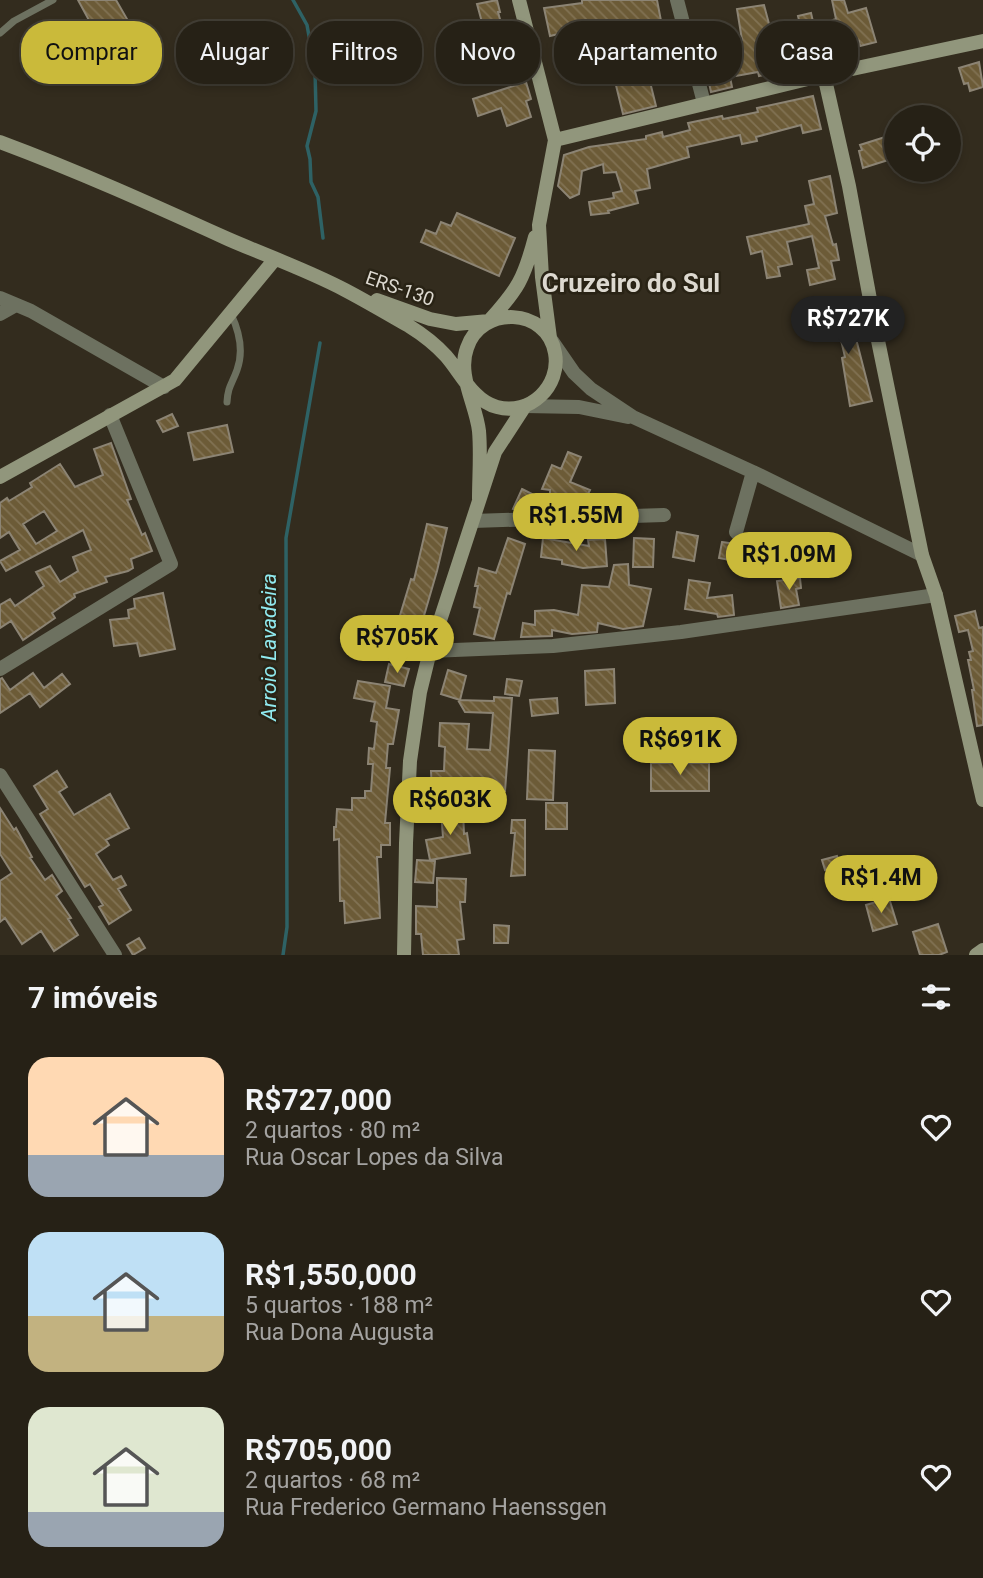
<!DOCTYPE html>
<html lang="pt">
<head>
<meta charset="utf-8">
<style>
  :root { --surface:#262116; --page:#322e23; --text:#f1f3f6; --muted:#a4a3a1; --line:#423e35; --accent:#caba3a }
  body { margin:0; font-family:Roboto,sans-serif; background:var(--page); color:var(--text); height:100vh; display:flex; flex-direction:column; font-size:26px; white-space:nowrap }
  * { box-sizing:border-box; margin:0 }
  p { font-size:23px; color:var(--muted) }
  .icon { flex:none; width:38px; height:38px; fill:none; stroke:currentColor; stroke-width:2; stroke-linecap:round; stroke-linejoin:round }
  .map { position:relative; height:955px; overflow:hidden }
  .details { display:flex; flex-direction:column; background:var(--surface); flex:1 }
  .details>* { flex:none }
  .guide { position:absolute; left:21px; top:21px; width:942px; height:63px; display:flex; gap:14px }
  .tools { position:absolute; left:884px; top:105px; display:grid; gap:14px }
  .tools a { display:grid; place-items:center; width:77px; height:77px; border-radius:50%; background:var(--surface); box-shadow:0 4px 10px #0003,0 0 0 2px var(--line); font-size:35px }
  .price { position:absolute; translate:-50% -60px; padding:0 16px; border-radius:24px; background:var(--accent); color:#111; font-size:23px; line-height:46px; filter:drop-shadow(0 2px 4px #0008) }
  .price::after { content:''; position:absolute; left:50%; top:42px; width:21px; height:16px; margin-left:-10px; background:inherit; clip-path:polygon(0 0,100% 0,50% 100%) }
  .price.on { background:#222; color:#fff }
  ul { padding:0; list-style:none }
  li { display:flex; align-items:center; gap:21px; height:175px; padding:0 28px }
  li span { display:grid; place-items:center; flex:none; width:196px; height:140px; border-radius:21px; color:#555 }
  li>.icon { margin-inline-start:auto }
  span .icon { width:84px; height:84px; fill:#fffc; stroke-width:1 }
  li b { font-size:30px }
  h2 { display:flex; justify-content:space-between; align-items:center; height:84px; padding:0 28px; font-size:30px }
  .pill { padding:0 24px; border-radius:28px; background:var(--surface); box-shadow:0 4px 10px #0003,0 0 0 2px var(--line); font-size:24px; line-height:63px }
  .pill.on { background:var(--accent); color:#111 }
  .map>svg:first-child { display:block }
  .lines { fill:none; stroke-linecap:round; stroke-linejoin:round }
  .stream { stroke:#2e6265; stroke-width:3.5 }
  .building { fill:url(#building-back-hatch); stroke:#8c8474; stroke-width:2; fill-rule:evenodd }
  .lane { stroke:#6d7160; stroke-width:7 }
  .street { stroke:#6d7160; stroke-width:14 }
  .secondary { stroke:#91967c; stroke-width:14 }
  .labels { text-anchor:middle; stroke-width:5; stroke-linejoin:round; paint-order:stroke }
  .street-label { font-size:19px; fill:#ddd9d0; stroke:#292315 }
  .water-label { font-size:21px; font-style:italic; fill:#90eaef; stroke:#292315 }
  .district-label { font-size:26px; font-weight:bold; fill:#ddd9d0; stroke:#292315 }
</style>
</head>
<body>
<div class="map">
<svg width="983" height="955" viewBox="0 0 983 955">
  <defs>
    <pattern id="building-back-hatch" width="6" height="6" patternUnits="userSpaceOnUse" patternTransform="scale(1.75)"><rect width="6" height="6" fill="#6c5b37"/><path d="M-1 5l2 2M0 0l6 6M5-1l2 2" fill="none" stroke="#817253"/></pattern>
  </defs>
  <rect width="100%" height="100%" fill="#332c1e"/>
  <g class="lines">
    <!-- stream -->
    <path class="stream" d="M293 0 307 25 315 70 316 111 307 146 310 159 311 182 318 197 323 238
      M283 955 287 927 286 538 320 343"/>
  </g>
  <!-- building -->
  <path class="building" d="M78 0H116L127 19 97 35Z
    M497 0 500 12H498L513 66 499 70 498 67 473 74V76L463 79 453 35 483 26 477 4Z
    M582 0H657L662 26 669 24 680 70 649 78 656 106 623 114 604 36 590 39 587 27 550 36 544 8 582 3Z
    M832 0H844L848 13 866 8 876 42 860 46 859 41 838 47 837 44 785 57 788 70 759 76 758 72 730 77 732 87 711 92 702 50 742 40 737 9 764 5 772 35 801 28 798 16 811 13 814 26 836 19Z
    M979 62 983 87 970 91 968 83 964 84 959 68Z
    M526 82 531 99 526 101 531 117 507 126 501 108 478 116 473 99Z
    M813 96 821 129 803 133 801 125 756 137 757 141 742 144 740 135 687 147 689 157 647 169 650 188 635 191 638 203 608 211 609 213 591 215 589 202 614 198 613 193 622 191 616 172 604 173 603 164 582 171 579 194 570 198 558 186 564 155 589 147 646 139V136L662 132 663 137 690 130 688 123 722 116 723 119 758 112 757 108Z
    M885 137 888 149 884 150 888 160 863 168 859 151 862 150 860 145Z
    M830 176 837 213 825 216 833 245 836 244 839 260 831 261 835 279 810 285 807 270 819 268 812 236 787 242 792 264 778 267 780 276 767 278 762 251 751 254 747 237 809 224 805 206 814 204 809 181Z
    M457 213 515 238 499 276 421 242 426 230 436 234 441 222 451 226Z
    M843 307 849 328 853 327 872 401 850 406 842 358 845 357 838 327 821 331 816 314Z
    M172 414 178 426 163 432 157 421Z
    M227 425 233 452 194 460 188 433Z
    M111 443 131 499 127 500 142 535 145 533 152 551 131 559 133 568 128 571 105 577 107 582 74 594 75 597 52 613 55 618 23 640 11 621 0 628V605L10 599 15 606 44 586 36 572 50 566 60 582 78 571 73 557 91 550 83 530 6 571 0 561 20 550 9 532 0 538V503L7 498 9 501 32 487 30 483 60 464 75 487 103 475 94 449ZM44 511 57 531 36 544 23 524Z
    M568 452 581 457 570 482 590 490 586 498H611V507L581 508 550 494V490L542 489 552 465 561 469Z
    M522 489 534 495 527 510H516L513 509Z
    M427 524 447 528 437 571 421 626H418L411 649 385 642 391 620 398 622 411 579 414 580Z
    M677 532 698 536 694 561 673 557Z
    M508 538 525 544 510 594 507 593 494 639 474 634 480 608 474 607 478 586H475L479 568 496 573Z
    M543 538 589 546 588 540 605 539 607 566 583 568 562 564V560L541 557Z
    M634 538 654 539 653 567H633Z
    M722 542 744 545 741 562 719 558Z
    M628 564 629 585 651 589 643 626 623 629 598 623 597 632 572 634 552 630V636L521 637 523 623 535 625V611L554 610 578 615 582 585 609 587 614 565Z
    M800 578 801 588 796 589 799 605 781 608 777 581Z
    M689 580 710 583 707 598 732 595 734 615 718 617 717 614 685 609Z
    M163 593 175 649 140 656 137 643 114 646 110 620 129 618 128 610 135 608 134 599Z
    M975 611 979 628 983 627V725L977 726 972 690H974L968 660H971L969 652 973 651 968 630 959 632 955 616Z
    M389 664 409 669 404 686 385 682Z
    M614 669 615 703 586 705 585 671Z
    M448 670 466 676 460 700 441 694Z
    M33 673 44 688 62 674 70 684 40 707 30 693 0 713V679L2 678 10 690Z
    M507 679 522 681 519 696 505 694Z
    M358 681 390 686 386 708 399 710 393 744H388L386 768H390L385 823H390V845H381V857H377L380 918 345 923 344 901H340L339 839 334 840V827H336L337 809 352 810V798H365V791H371L373 764H368L369 748 374 749 377 722 371 721 375 702 354 698Z
    M494 697 512 698 505 791 481 790V792L432 793 431 771H444L445 747 439 746 440 723 469 724 467 749 490 750 493 713 465 712 458 700 494 701Z
    M557 698 558 713 532 716 530 700Z
    M529 750 555 751 553 800 527 799Z
    M651 763H709V791H651Z
    M57 771 67 787 59 792 74 815 110 794 129 828 106 840 109 845 96 854 113 880 121 876 126 885 118 889 131 910 109 924 99 907 103 905 90 884 85 887 40 814 48 809 34 786Z
    M546 803H567V829H546Z
    M0 808 14 830 16 828 32 857 30 858 45 880 52 875 62 891 56 896 71 918 68 919 78 935 54 951 41 931 22 944 5 918 0 922V881L12 873 0 854Z
    M463 810 464 834 467 833 470 853 430 860 426 840 443 837 441 812Z
    M512 820H525V875L511 876 515 833H511Z
    M837 856 840 865 825 870 822 860Z
    M417 860 435 861 433 883 415 882Z
    M437 878 466 879 465 902H460L464 939 457 940 459 955H423L421 934H416V906L437 907Z
    M889 898 897 924 873 931 866 905Z
    M938 924 947 952 939 955H920L913 932Z
    M494 925 509 926 508 943H494Z
    M139 938 145 948 133 955 127 945Z"/>
  <g class="lines">
    <!-- lane -->
    <path class="lane" d="M0 33 14 21 53 0
      M227 402C228 386 232 384 237 370 244 351 239 331 231 314"/>
    <!-- street -->
    <path class="street" d="M677 0 704 103
      M0 298 31 311 164 387
      M0 314 16 305
      M552 341 574 373 591 389 633 417 753 472 922 555
      M525 406 579 407 628 417
      M473 521 664 515
      M736 532 753 472
      M430 651 553 646 681 632 936 595
      M0 669 171 564 110 415
      M0 775 115 955"/>
    <!-- secondary -->
    <path class="secondary" d="M519 0 555 140 539 225 542 277 550 338
      M824 75 849 186 874 321 922 555 936 595 983 800
      M555 140 824 75 983 41
      M0 142C78 171 153 205 228 239 267 256 307 270 345 290 366 301 388 314 409 326 422 334 435 344 446 356 461 373 473 401 497 407 530 416 561 386 555 353 547 307 481 305 467 348 457 375 476 404 479 431 481 453 479 477 479 499
      M377 300 430 319 456 324 489 321C518 289 524 279 535 237
      M0 477 175 380 275 259
      M404 955 406 843 410 761 420 692 430 651 495 452 525 406
      M976 955 983 950"/>
  </g>
  <g class="labels">
    <!-- street labels -->
    <g class="street-label">
      <text transform="translate(400 288) rotate(19)" y="7">ERS-130</text>
    </g>
    <!-- water labels -->
    <g class="water-label">
      <text transform="translate(269 647) rotate(-90)" y="7">Arroio Lavadeira</text>
    </g>
    <!-- district labels -->
    <g class="district-label">
      <text x="631" y="292">Cruzeiro do Sul</text>
    </g>
  </g>
</svg>
<div class="tools">
<a><svg class="icon" aria-label="locate" viewBox="0 0 24 24"><circle cx="12" cy="12" r="6"/><path d="M12 2v4M12 18v4M2 12h4M18 12h4"/></svg></a>
</div>
<b class="price on" style="left:848px;top:356px">R$727K</b>
<b class="price" style="left:576px;top:553px">R$1.55M</b>
<b class="price" style="left:789px;top:592px">R$1.09M</b>
<b class="price" style="left:397px;top:675px">R$705K</b>
<b class="price" style="left:680px;top:777px">R$691K</b>
<b class="price" style="left:450px;top:837px">R$603K</b>
<b class="price" style="left:881px;top:915px">R$1.4M</b>
<div class="guide">
<a class="pill on">Comprar</a>
<a class="pill">Alugar</a>
<a class="pill">Filtros</a>
<a class="pill">Novo</a>
<a class="pill">Apartamento</a>
<a class="pill">Casa</a>
</div>
</div>
<section class="details">
<h2>7 imóveis<svg class="icon" aria-label="filters" viewBox="0 0 24 24"><path d="M4 7h16M4 17h16"/><circle cx="9" cy="7" r="2"/><circle cx="15" cy="17" r="2"/></svg></h2>
<ul>
<li><span style="background:linear-gradient(#ffd9b3 70%,#9aa5b1 0)"><svg class="icon" aria-label="home" viewBox="0 0 24 24"><path d="M3 11l9-7 9 7M6 9v11h12V9"/></svg></span><div><b>R$727,000</b><p>2 quartos · 80 m²</p><p>Rua Oscar Lopes da Silva</p></div><svg class="icon" aria-label="heart" viewBox="0 0 24 24"><path d="M12 20l-8-8c-3-5 5-10 8-4 3-6 11-1 8 4z"/></svg></li>
<li><span style="background:linear-gradient(#bfe0f5 60%,#c2b280 0)"><svg class="icon" aria-label="home" viewBox="0 0 24 24"><path d="M3 11l9-7 9 7M6 9v11h12V9"/></svg></span><div><b>R$1,550,000</b><p>5 quartos · 188 m²</p><p>Rua Dona Augusta</p></div><svg class="icon" aria-label="heart" viewBox="0 0 24 24"><path d="M12 20l-8-8c-3-5 5-10 8-4 3-6 11-1 8 4z"/></svg></li>
<li><span style="background:linear-gradient(#dfe7d0 75%,#9aa5b1 0)"><svg class="icon" aria-label="home" viewBox="0 0 24 24"><path d="M3 11l9-7 9 7M6 9v11h12V9"/></svg></span><div><b>R$705,000</b><p>2 quartos · 68 m²</p><p>Rua Frederico Germano Haenssgen</p></div><svg class="icon" aria-label="heart" viewBox="0 0 24 24"><path d="M12 20l-8-8c-3-5 5-10 8-4 3-6 11-1 8 4z"/></svg></li>
</ul>
</section>
</body>
</html>
